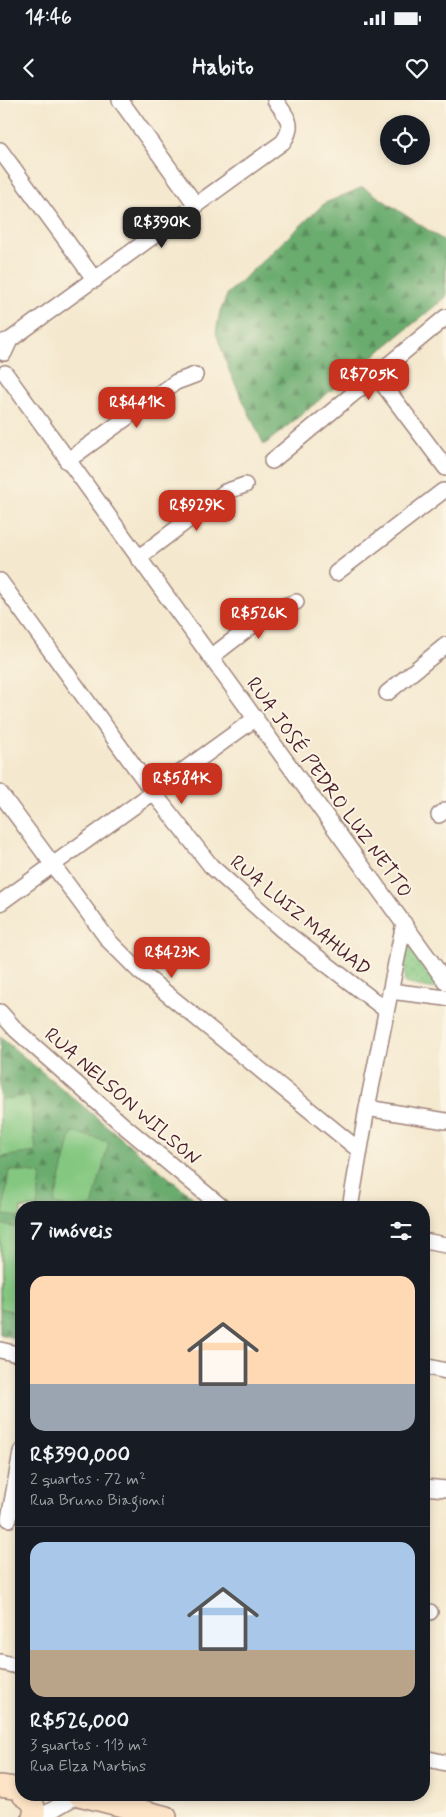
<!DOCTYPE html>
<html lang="pt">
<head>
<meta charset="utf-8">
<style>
  :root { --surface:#171b24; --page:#242831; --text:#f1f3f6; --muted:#9ea1a6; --line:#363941; --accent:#c8321e }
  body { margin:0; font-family:Mynerve,sans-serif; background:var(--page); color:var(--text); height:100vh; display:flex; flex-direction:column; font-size:19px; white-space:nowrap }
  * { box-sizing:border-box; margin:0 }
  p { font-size:16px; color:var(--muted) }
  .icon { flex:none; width:28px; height:28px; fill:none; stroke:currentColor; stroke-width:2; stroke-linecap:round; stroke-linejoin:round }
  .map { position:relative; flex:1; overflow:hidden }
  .details { position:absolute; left:15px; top:1101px; width:415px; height:600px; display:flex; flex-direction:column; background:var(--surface); border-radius:20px; box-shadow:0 2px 8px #0003 }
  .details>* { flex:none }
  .controls { position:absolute; left:380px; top:15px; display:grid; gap:10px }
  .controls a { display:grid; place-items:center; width:50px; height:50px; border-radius:50%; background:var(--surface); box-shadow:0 2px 8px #0003; font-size:25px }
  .price { position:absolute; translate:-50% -42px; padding:0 11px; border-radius:10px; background:var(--accent); color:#fff; font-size:16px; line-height:32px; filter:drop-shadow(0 1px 2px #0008) }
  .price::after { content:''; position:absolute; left:50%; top:30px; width:15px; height:11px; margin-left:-8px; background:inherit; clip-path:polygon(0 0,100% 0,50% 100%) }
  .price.on { background:#222; color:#fff }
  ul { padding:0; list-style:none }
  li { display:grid; align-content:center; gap:10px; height:265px; padding:0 15px }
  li+li { border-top:1px solid var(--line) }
  li span { display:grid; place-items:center; height:155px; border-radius:15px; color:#555 }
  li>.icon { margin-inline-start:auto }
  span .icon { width:90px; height:90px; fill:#fffc; stroke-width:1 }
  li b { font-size:21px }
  h2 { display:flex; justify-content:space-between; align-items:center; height:60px; padding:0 15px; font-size:21px }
  .status { display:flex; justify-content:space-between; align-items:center; height:35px; padding:0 25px; background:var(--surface); direction:ltr }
  .status svg { height:14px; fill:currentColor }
  header { display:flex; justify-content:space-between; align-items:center; height:65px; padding:0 15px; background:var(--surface); font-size:22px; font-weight:700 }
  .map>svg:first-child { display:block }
  .grass { fill:url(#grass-dots); stroke:#667356 }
  .forest { fill:url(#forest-firs); stroke:#5a664c }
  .garden { fill:#83c780; stroke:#667356 }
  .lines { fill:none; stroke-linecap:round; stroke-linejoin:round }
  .street-casing { stroke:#9f847c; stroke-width:18 }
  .secondary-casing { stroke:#9f847c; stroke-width:24 }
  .street { stroke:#fff; stroke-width:15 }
  .secondary { stroke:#fee4c6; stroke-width:21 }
  .labels { text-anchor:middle; stroke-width:4; stroke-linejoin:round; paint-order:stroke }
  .street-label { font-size:20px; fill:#4a1f2b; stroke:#fcf5e5 }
</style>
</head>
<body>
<div class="status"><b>14:46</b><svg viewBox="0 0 49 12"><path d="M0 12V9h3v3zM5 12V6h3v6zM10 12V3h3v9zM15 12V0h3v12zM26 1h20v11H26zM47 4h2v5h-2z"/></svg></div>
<header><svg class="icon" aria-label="back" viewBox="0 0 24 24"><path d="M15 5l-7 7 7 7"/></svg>Habito<svg class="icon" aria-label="heart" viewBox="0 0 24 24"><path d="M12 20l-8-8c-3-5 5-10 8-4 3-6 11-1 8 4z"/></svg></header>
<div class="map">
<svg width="446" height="1717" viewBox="0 0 446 1717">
  <defs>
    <pattern id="grass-dots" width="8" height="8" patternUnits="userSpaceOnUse" patternTransform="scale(1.25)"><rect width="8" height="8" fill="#83c780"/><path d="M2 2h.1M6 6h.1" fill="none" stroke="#73aa6f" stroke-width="1.8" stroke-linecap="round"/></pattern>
    <pattern id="forest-firs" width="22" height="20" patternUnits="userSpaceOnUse" patternTransform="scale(1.25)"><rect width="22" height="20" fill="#6aac6e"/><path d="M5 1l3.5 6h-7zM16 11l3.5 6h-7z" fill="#598b5b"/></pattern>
  </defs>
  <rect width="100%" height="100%" fill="#fcf5e5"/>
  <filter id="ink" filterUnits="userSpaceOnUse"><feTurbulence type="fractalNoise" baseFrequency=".02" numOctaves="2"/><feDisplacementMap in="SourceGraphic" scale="10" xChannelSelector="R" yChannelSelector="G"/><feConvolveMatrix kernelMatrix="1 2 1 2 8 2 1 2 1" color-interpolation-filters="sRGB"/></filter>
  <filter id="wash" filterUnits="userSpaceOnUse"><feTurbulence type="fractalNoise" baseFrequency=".0096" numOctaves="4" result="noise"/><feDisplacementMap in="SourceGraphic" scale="20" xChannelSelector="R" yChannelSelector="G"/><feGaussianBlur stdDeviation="1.12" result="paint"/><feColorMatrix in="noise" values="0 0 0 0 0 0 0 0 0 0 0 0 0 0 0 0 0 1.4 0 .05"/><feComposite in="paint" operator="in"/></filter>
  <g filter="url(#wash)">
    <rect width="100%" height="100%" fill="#f4e8ce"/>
    <!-- grass -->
    <path class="grass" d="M407 842 441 890 408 884 404 881Z"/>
    <!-- forest -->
    <path class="forest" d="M363 87 446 142V197L264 345 230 273 216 233 220 211 228 193 325 103Z
      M0 937 204 1107 21 1108V1240L0 1234Z"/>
    <!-- garden -->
    <path class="garden" d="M30 996 36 1052 0 1057V999Z
      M72 1032 109 1042 92 1107H69L54 1104Z
      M9 1070 41 1074 37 1107 21 1108V1117L3 1115Z
      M0 1124 21 1129V1189L16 1212 0 1208Z"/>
  </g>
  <g filter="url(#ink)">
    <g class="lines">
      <!-- street casing -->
      <g class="street-casing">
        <path id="street" d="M120 0 196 105
          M0 50 95 180
          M10 240 283 42C296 24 286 16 275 0
          M0 243 10 240 4 253
          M5 273 446 882
          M376 275 446 368
          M67 361 176 282 195 275
          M272 361 446 217
          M138 458 225 392 245 385
          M336 473 443 391
          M0 481 153 692 211 766 281 829 386 910
          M211 557 274 509 296 502
          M387 593 446 545
          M0 693 109 841 139 871 360 1051
          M439 715 446 710
          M0 803 256 618
          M390 891 446 898
          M0 912 16 930 123 1025 223 1108
          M367 1008 446 1021
          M350 1108 367 1008 404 823
          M424 1141 446 1145
          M0 1250 21 1255
          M424 1266 446 1271
          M424 1387 446 1389
          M9 1419 21 1352
          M424 1513 430 1512
          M0 1562 21 1567
          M424 1658 446 1663
          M40 1717 78 1695"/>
      </g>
      <!-- secondary casing -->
      <g class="secondary-casing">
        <path id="secondary" d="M0 1686 21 1689
          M23 1695C32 1700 37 1707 33 1717
          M79 1695 166 1717"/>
      </g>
      <!-- street -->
      <use href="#street" class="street"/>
      <!-- secondary -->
      <use href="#secondary" class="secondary"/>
    </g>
  </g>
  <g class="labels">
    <!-- street labels -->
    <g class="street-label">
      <text transform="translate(330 687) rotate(54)" y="7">RUA JOSÉ PEDRO LUZ NETTO</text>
      <text transform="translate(301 815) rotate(40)" y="7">RUA LUIZ MAHUAD</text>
      <text transform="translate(123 996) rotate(41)" y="7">RUA NELSON WILSON</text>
    </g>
  </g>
</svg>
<div class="controls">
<a><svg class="icon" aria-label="locate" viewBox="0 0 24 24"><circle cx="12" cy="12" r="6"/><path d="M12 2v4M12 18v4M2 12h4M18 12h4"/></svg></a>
</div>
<b class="price on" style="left:162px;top:149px">R$390K</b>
<b class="price" style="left:369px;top:301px">R$705K</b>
<b class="price" style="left:137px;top:329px">R$441K</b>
<b class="price" style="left:197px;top:432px">R$929K</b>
<b class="price" style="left:259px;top:540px">R$526K</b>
<b class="price" style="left:182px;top:705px">R$584K</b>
<b class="price" style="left:172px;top:879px">R$423K</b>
<section class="details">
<h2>7 imóveis<svg class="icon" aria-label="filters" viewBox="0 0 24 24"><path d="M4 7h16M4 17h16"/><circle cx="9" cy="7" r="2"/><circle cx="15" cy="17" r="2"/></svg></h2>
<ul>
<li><span style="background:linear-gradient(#ffd9b3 70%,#9aa5b1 0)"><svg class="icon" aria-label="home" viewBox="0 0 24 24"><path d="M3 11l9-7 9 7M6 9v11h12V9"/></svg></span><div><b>R$390,000</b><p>2 quartos · 72 m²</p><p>Rua Bruno Biagioni</p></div></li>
<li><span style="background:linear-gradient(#a9c7e8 70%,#b9a48a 0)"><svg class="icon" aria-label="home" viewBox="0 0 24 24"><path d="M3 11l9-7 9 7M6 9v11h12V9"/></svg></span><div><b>R$526,000</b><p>3 quartos · 113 m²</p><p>Rua Elza Martins</p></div></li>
</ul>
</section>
</div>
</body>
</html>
